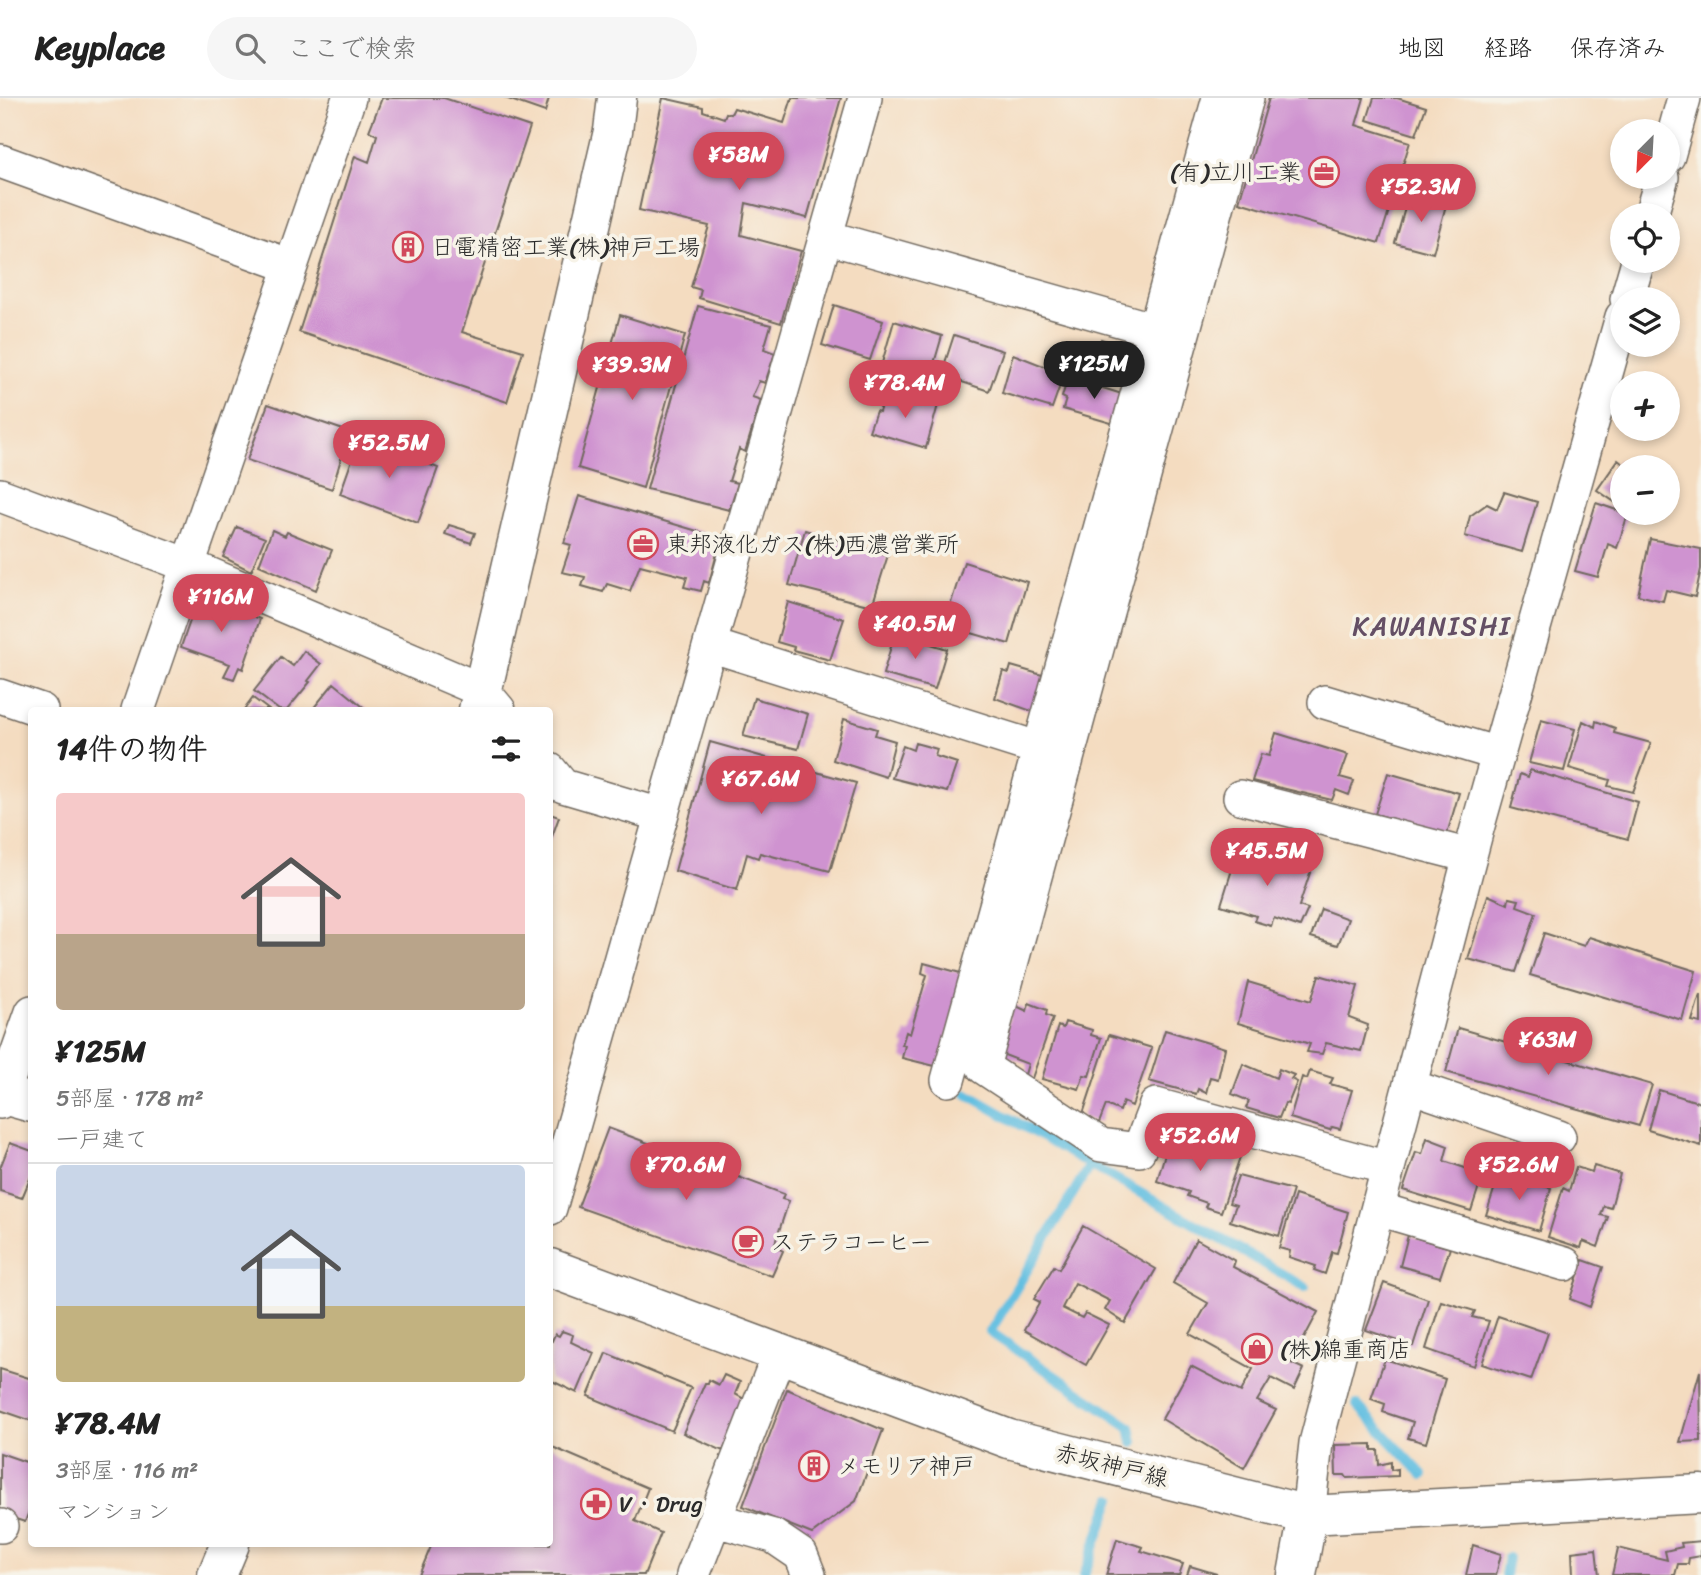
<!DOCTYPE html>
<html lang="ja">
<head>
<meta charset="utf-8">
<style>
  :root { --surface:#fff; --page:#f6f6f6; --text:#222; --muted:#767676; --line:#e0e0e0; --accent:#d1495b }
  body { margin:0; font-family:Sriracha,"Klee One",sans-serif; background:var(--page); color:var(--text); height:100vh; display:flex; flex-direction:column; font-size:26px; white-space:nowrap }
  * { box-sizing:border-box; margin:0 }
  p { font-size:23px; color:var(--muted) }
  .icon { flex:none; width:38px; height:38px; fill:none; stroke:currentColor; stroke-width:2; stroke-linecap:round; stroke-linejoin:round }
  .map { position:relative; flex:1; overflow:hidden }
  .drawer { position:absolute; left:28px; top:609px; width:525px; height:840px; display:flex; flex-direction:column; background:var(--surface); border-radius:7px; box-shadow:0 4px 10px #0003 }
  .drawer>* { flex:none }
  .needle { width:46px; rotate:204deg }
  .tools { position:absolute; left:1610px; top:21px; display:grid; gap:14px }
  .tools a { display:grid; place-items:center; width:70px; height:70px; border-radius:50%; background:var(--surface); box-shadow:0 4px 10px #0003; font-size:35px }
  .price { position:absolute; translate:-50% -60px; padding:0 16px; border-radius:24px; background:var(--accent); color:#fff; font-size:23px; line-height:46px; filter:drop-shadow(0 2px 4px #0008) }
  .price::after { content:''; position:absolute; left:50%; top:42px; width:21px; height:16px; margin-left:-10px; background:inherit; clip-path:polygon(0 0,100% 0,50% 100%) }
  .price.active { background:#222; color:#fff }
  ul { padding:0; list-style:none }
  li { display:grid; align-content:center; gap:14px; height:371px; padding:0 28px }
  li+li { border-top:2px solid var(--line) }
  li span { display:grid; place-items:center; height:217px; border-radius:7px; color:#555 }
  li>.icon { margin-inline-start:auto }
  span .icon { width:126px; height:126px; fill:#fffc; stroke-width:1 }
  li b { font-size:30px }
  h2 { display:flex; justify-content:space-between; align-items:center; height:84px; padding:0 28px; font-size:30px }
  header { display:flex; align-items:center; gap:42px; box-sizing:border-box; height:98px; padding:0 35px; background:var(--surface); border-bottom:2px solid var(--line) }
  header strong { font-size:33px }
  nav { display:flex; gap:38px; margin-inline-start:auto; font-size:24px }
  .search { width:490px; height:63px; background:var(--page); display:flex; align-items:center; gap:18px; box-sizing:border-box; padding:0 24px; border-radius:38px; color:var(--muted); font-size:26px }
  .map>svg:first-child { display:block }
  .lines { fill:none; stroke-linecap:round; stroke-linejoin:round }
  .stream { stroke:#63bfe1; stroke-width:10 }
  .building { fill:#cf93d0 }
  .street-casing { stroke:#71695f; stroke-width:36 }
  .secondary-casing { stroke:#71695f; stroke-width:41 }
  .street { stroke:#fff; stroke-width:33 }
  .secondary { stroke:#fff; stroke-width:38 }
  .labels { text-anchor:middle; stroke-width:7; stroke-linejoin:round; paint-order:stroke }
  .poi-label { font-size:23px; fill:#2b2b2b; stroke:#f7f3e8; text-anchor:start }
  .street-label { font-size:23px; fill:#2b2b2b; stroke:#f7f3e8 }
  .quarter-label { font-size:26px; letter-spacing:2px; fill:#644f65; stroke:#f7f3e8 }
</style>
</head>
<body>
<header>
<strong>Keyplace</strong>
<div class="search"><svg class="icon" aria-label="search" viewBox="0 0 24 24"><circle cx="10" cy="10" r="6"/><path d="M15 15l6 6"/></svg>ここで検索</div>
<nav><a>地図</a><a>経路</a><a>保存済み</a></nav>
</header>
<div class="map">
<svg width="1701" height="1477" viewBox="0 0 1701 1477">
  <rect width="100%" height="100%" fill="#f7f3e8"/>
  <filter id="ink" filterUnits="userSpaceOnUse"><feTurbulence type="fractalNoise" baseFrequency=".0143" numOctaves="2"/><feDisplacementMap in="SourceGraphic" scale="14" xChannelSelector="R" yChannelSelector="G"/><feConvolveMatrix kernelMatrix="1 2 1 2 8 2 1 2 1" color-interpolation-filters="sRGB"/></filter>
  <filter id="wash" filterUnits="userSpaceOnUse"><feTurbulence type="fractalNoise" baseFrequency=".00686" numOctaves="4" result="noise"/><feDisplacementMap in="SourceGraphic" scale="28" xChannelSelector="R" yChannelSelector="G"/><feGaussianBlur stdDeviation="1.57" result="paint"/><feColorMatrix in="noise" values="0 0 0 0 0 0 0 0 0 0 0 0 0 0 0 0 0 1.4 0 .05"/><feComposite in="paint" operator="in"/></filter>
  <g filter="url(#wash)">
    <rect width="100%" height="100%" fill="#f4dcc0"/>
    <g class="lines">
      <!-- stream -->
      <path class="stream" d="M967 996 1305 1189
        M1090 1067 990 1234 1130 1329 1133 1344
        M1357 1307 1423 1377
        M1084 1477 1112 1400
        M1505 1477 1508 1460"/>
    </g>
    <g id="blocks">
      <!-- building -->
      <path class="building" d="M382 0H444L530 29 462 234 523 253 507 304 299 234 355 58 369 64 377 37 369 33Z
        M505 0H549L545 14Z
        M663 0 703 9V13L724 20 726 15 731 16 734 10 784 25 792 0H841L807 120 746 105 741 137 801 153 781 225 699 200 701 192 691 189 709 128 639 112Z
        M1269 0H1364L1356 27 1410 44 1379 145 1239 104Z
        M1374 0H1397L1426 9 1416 37 1367 22Z
        M1409 96 1446 107 1433 155 1395 145Z
        M834 207 883 223 870 262 822 247Z
        M698 208 771 227 764 251 775 255 765 285 759 283 752 299 761 302 745 354 739 351 729 383 738 385 729 412 647 391Z
        M620 217 685 237 643 390 578 370Z
        M894 223 942 238 930 279 882 265Z
        M954 237 1003 253 989 293 941 277Z
        M1101 241 1138 253 1130 277 1093 266Z
        M1013 256 1064 276 1052 310 1002 295Z
        M1068 279 1128 298 1118 327 1063 311 1066 301 1062 299Z
        M885 294 938 307 926 350 869 333 876 313 879 314Z
        M268 306 349 334 332 391 247 362Z
        M360 339 438 370 418 425 340 396Z
        M1618 362 1627 369H1622V409L1597 392Z
        M1504 394 1537 404 1522 454 1465 438 1470 418 1487 406 1497 411Z
        M579 398 721 440 709 485 704 483 701 493 684 489 687 479 640 467 630 493 607 486 603 494 582 488 585 479 562 474 571 447 564 445Z
        M1596 405 1628 416 1617 450 1608 446 1598 479 1575 473Z
        M449 427 475 435 471 445 445 436Z
        M237 429 265 440 251 473 223 459Z
        M272 432 285 438 287 434 332 452 316 492 259 467Z
        M805 432 888 457 872 508 789 487Z
        M1650 441 1701 451V471L1695 499 1666 492 1663 503 1638 497Z
        M964 464 1027 484 1009 546 944 527Z
        M199 497 260 521 243 571 239 569 234 581 224 578 230 566 181 549Z
        M788 504 844 521 830 562 793 552 794 549 777 544Z
        M895 535 947 551 935 591 883 576Z
        M304 553 321 566 308 583 310 584 287 612H279L254 593 281 559 293 568Z
        M1011 568 1049 579 1037 615 995 600 1003 573 1009 575Z
        M334 585 367 612H312Z
        M253 600 269 612H244Z
        M754 600 808 616 798 651 743 638Z
        M844 621 877 631 875 637 895 643 886 679 833 662Z
        M1541 622 1575 631 1564 673 1529 665Z
        M1583 623 1595 629 1596 623 1615 630 1614 635 1651 645 1633 694 1608 688 1610 682 1569 670Z
        M1276 635 1348 657 1340 679 1354 683 1349 697 1336 692 1332 702 1252 683 1261 656 1269 658Z
        M710 644 856 685 830 773 760 755 758 760 747 756 737 792 675 773Z
        M915 645 937 651 935 658 957 665 947 694 892 680 903 648 913 652Z
        M1530 672 1638 704 1628 741 1511 710 1520 676 1528 679Z
        M1388 675 1459 695 1447 736 1375 716Z
        M550 716 559 719 550 744Z
        M1239 749 1312 769 1299 808 1308 811 1300 829 1274 820 1271 828 1254 823 1256 818 1221 807Z
        M1488 797 1508 806 1509 800 1519 802 1517 808 1536 815 1516 874 1468 861Z
        M1321 811 1348 821 1338 847 1311 839Z
        M1544 835 1584 848 1589 839 1696 873 1682 922 1530 877Z
        M924 865 964 876 939 969 902 960 905 947H902L906 934 910 936 927 877 922 875Z
        M1319 877 1358 888 1349 920 1368 927 1361 953 1326 945 1322 956 1307 954 1310 946 1238 925 1248 884 1311 903Z
        M1700 897H1701V925L1692 923Z
        M1029 905 1047 912 1046 917 1053 920 1031 983 1024 980 1028 966 1002 956 1012 906 1027 913Z
        M1065 924 1092 932 1091 937 1101 940 1089 978 1084 977 1079 991 1042 981 1058 928 1063 930Z
        M1458 930 1652 987 1639 1028 1446 974Z
        M1165 932 1225 950 1218 981 1210 979 1206 995 1198 991 1196 996 1149 983Z
        M1109 937 1152 950 1132 1008 1123 1004 1120 1013 1106 1007 1099 1025 1082 1019Z
        M1243 966 1276 980 1279 971 1294 977 1291 981 1297 984 1288 1006 1285 1005 1279 1020 1246 1010 1249 1003 1232 996Z
        M1310 973 1333 980 1330 986 1352 992 1340 1031 1332 1029 1330 1032 1290 1020 1302 979 1307 981Z
        M1659 992 1701 1005V1048L1648 1032Z
        M608 1030 784 1096 782 1101 789 1103 774 1148 783 1153 772 1178 578 1109Z
        M1427 1040 1448 1048 1444 1063 1483 1076 1471 1113 1403 1092 1416 1054 1422 1056Z
        M1169 1042 1206 1056 1209 1047 1240 1059 1221 1114 1205 1109 1207 1105 1187 1098 1189 1094 1157 1083Z
        M10 1045 32 1053V1076L22 1100 0 1093V1070Z
        M1594 1068 1620 1076 1611 1110 1604 1108 1601 1117 1608 1119 1598 1149 1583 1143 1581 1150 1548 1139 1563 1090 1569 1093 1576 1069 1592 1074Z
        M1499 1076 1551 1090 1539 1133 1486 1117Z
        M1238 1078 1293 1092 1279 1138 1230 1123 1236 1107 1229 1105Z
        M1295 1097 1348 1114 1337 1155 1332 1154 1325 1176 1314 1172 1316 1168 1289 1159 1290 1153 1279 1150Z
        M1083 1128 1156 1171 1125 1225 1105 1212 1110 1203 1075 1185 1062 1210 1082 1220 1085 1215 1109 1227 1086 1267 1024 1232 1040 1204 1034 1201 1054 1168 1059 1171Z
        M1408 1137 1450 1150 1440 1179 1400 1168Z
        M1196 1141 1235 1163 1233 1169 1318 1214 1291 1265 1304 1271 1294 1292 1271 1280 1257 1303 1276 1312 1244 1370 1162 1321 1191 1268 1241 1294 1253 1271 1190 1236 1208 1205 1173 1185Z
        M1583 1162 1603 1169 1590 1209 1570 1201Z
        M1384 1185 1428 1201 1413 1248 1366 1232Z
        M1441 1203 1475 1213 1472 1219 1489 1223 1474 1268 1426 1251Z
        M1498 1218 1548 1235 1531 1282 1482 1266Z
        M562 1233 573 1237 571 1244 594 1255 577 1295 550 1282V1242L552 1243 555 1236 559 1238Z
        M606 1255 691 1290 672 1333 588 1298Z
        M1385 1261 1445 1281 1426 1345 1408 1340 1413 1324 1383 1314 1385 1306 1371 1301Z
        M0 1271 32 1281V1323L0 1312Z
        M1700 1273 1701 1343 1680 1344Z
        M724 1277 740 1284 735 1296 746 1302 723 1353 683 1335 705 1285H708L709 1282 719 1287Z
        M787 1291 883 1332 856 1403 812 1436 743 1408Z
        M1372 1346V1352H1378L1379 1367 1391 1364V1372L1398 1371V1378L1347 1380 1345 1377H1336L1335 1347Z
        M550 1348 648 1390 635 1423 661 1435 644 1477H419L432 1446H550Z
        M0 1355 32 1366V1405L25 1424 0 1416Z
        M1117 1441 1143 1449 1141 1453 1183 1466 1179 1477H1106Z
        M1701 1443V1458L1689 1460 1688 1466H1678L1675 1477H1612L1618 1450 1667 1462 1665 1453 1682 1449 1681 1445Z
        M1473 1447 1501 1456 1496 1477H1466Z
        M1596 1451 1599 1477H1573L1572 1454Z
        M1190 1468 1217 1476V1477H1187Z"/>
    </g>
  </g>
  <g filter="url(#ink)">
    <use href="#blocks" fill-opacity="0" stroke="#71695f" stroke-width="2"/>
    <g class="lines">
      <!-- street casing -->
      <g class="street-casing">
        <path id="street" d="M1247 0 983 969 1101 1047 1139 1052 1156 1007 1388 1070
          M1668 58 1684 0
          M0 63 291 168
          M1651 117 1662 79
          M826 139 1155 232
          M1627 201 1638 163
          M0 397 190 468 483 593 499 612
          M710 547 1040 651
          M0 598 41 612
          M1325 604 1498 656
          M138 612 349 0
          M550 672 563 688 661 717
          M1240 699 1470 758
          M948 982 1219 0
          M1410 988 1559 1039
          M0 1004 32 914
          M550 1110 865 0
          M1378 1111 1565 1166
          M1308 1417 1316 1345 1477 731 1622 219
          M716 1422 773 1438 801 1457 809 1477
          M0 1428H1
          M693 1477 779 1256"/>
      </g>
      <!-- secondary casing -->
      <g class="secondary-casing">
        <path id="secondary" d="M478 612 613 33 617 0
          M0 996 32 1005
          M550 1170 1009 1341 1308 1417 1701 1396
          M217 1477 230 1446
          M1297 1477 1308 1417"/>
      </g>
      <!-- street -->
      <use href="#street" class="street"/>
      <!-- secondary -->
      <use href="#secondary" class="secondary"/>
    </g>
  </g>
  <!-- icons -->
  <defs>
    <g id="office-ring" transform="scale(1.575)"><circle r="9.5" fill="#f7f3e8" stroke="#d1495b" stroke-width="1.5"/><path d="M-6-3h4V-5.5h4V-3h4V5H-6ZM-1-4.5V-3h2v-1.5ZM-6 0V1H6V0Z" fill="#d1495b"/></g>
    <g id="building-ring" transform="scale(1.575)"><circle r="9.5" fill="#f7f3e8" stroke="#d1495b" stroke-width="1.5"/><path d="M-4-6H4V6H1V3H-1V6H-4ZM-2.5-4.3h1.7v1.8h-1.7ZM.8-4.3h1.7v1.8H.8ZM-2.5-1h1.7V.8h-1.7ZM.8-1h1.7V.8H.8Z" fill="#d1495b"/></g>
    <g id="cafe-ring" transform="scale(1.575)"><circle r="9.5" fill="#f7f3e8" stroke="#d1495b" stroke-width="1.5"/><path d="M-5.5-4.5H6V0H3Q3 3.5 0 3.5H-2.5Q-5.5 3.5-5.5 0ZM3-3.2v2h1.7v-2ZM-6 4.5H4V6H-6Z" fill="#d1495b"/></g>
    <g id="shop-ring" transform="scale(1.575)"><circle r="9.5" fill="#f7f3e8" stroke="#d1495b" stroke-width="1.5"/><path d="M-5-2.5h2.3a2.7 3.5 0 0 1 5.4 0H5L5.5 6h-11ZM-1.5-2.5h3a1.5 2.3 0 0 0-3 0Z" fill="#d1495b"/></g>
    <g id="pharmacy-ring" transform="scale(1.575)"><circle r="9.5" fill="#f7f3e8" stroke="#d1495b" stroke-width="1.5"/><path d="M-2-6h4v4h4v4h-4v4h-4v-4h-4v-4h4Z" fill="#d1495b"/></g>
  </defs>
  <g fill-rule="evenodd">
    <use href="#office-ring" x="1324" y="74"/>
    <use href="#building-ring" x="408" y="149"/>
    <use href="#office-ring" x="643" y="446"/>
    <use href="#cafe-ring" x="748" y="1144"/>
    <use href="#shop-ring" x="1257" y="1251"/>
    <use href="#building-ring" x="814" y="1368"/>
    <use href="#pharmacy-ring" x="596" y="1406"/>
  </g>
  <g class="labels">
    <!-- poi labels -->
    <g class="poi-label">
      <text x="1301" y="82" text-anchor="end">(有)立川工業</text>
      <text x="431" y="157">日電精密工業(株)神戸工場</text>
      <text x="666" y="454">東邦液化ガス(株)西濃営業所</text>
      <text x="771" y="1152">ステラコーヒー</text>
      <text x="1280" y="1259">(株)綿重商店</text>
      <text x="837" y="1376">メモリア神戸</text>
      <text x="619" y="1414">V・Drug</text>
    </g>
    <!-- street labels -->
    <g class="street-label">
      <text transform="translate(1112 1367) rotate(14)" y="8">赤坂神戸線</text>
    </g>
    <!-- quarter labels -->
    <g class="quarter-label">
      <text x="1432" y="537">KAWANISHI</text>
    </g>
  </g>
</svg>
<div class="tools">
<a><svg class="needle" viewBox="-14 -14 28 28"><path d="M0-13l5 13h-10z" fill="#e53935"/><path d="M0 13l5-13h-10z" fill="#767676"/></svg></a>
<a><svg class="icon" aria-label="locate" viewBox="0 0 24 24"><circle cx="12" cy="12" r="6"/><path d="M12 2v4M12 18v4M2 12h4M18 12h4"/></svg></a>
<a><svg class="icon" aria-label="layers" viewBox="0 0 24 24"><path d="M12 4l9 5-9 5-9-5zM3 14l9 5 9-5"/></svg></a>
<a>+</a>
<a>−</a>
</div>
<b class="price" style="left:739px;top:94px">¥58M</b>
<b class="price" style="left:1421px;top:126px">¥52.3M</b>
<b class="price active" style="left:1094px;top:303px">¥125M</b>
<b class="price" style="left:632px;top:304px">¥39.3M</b>
<b class="price" style="left:905px;top:322px">¥78.4M</b>
<b class="price" style="left:389px;top:382px">¥52.5M</b>
<b class="price" style="left:221px;top:536px">¥116M</b>
<b class="price" style="left:915px;top:563px">¥40.5M</b>
<b class="price" style="left:761px;top:718px">¥67.6M</b>
<b class="price" style="left:1267px;top:790px">¥45.5M</b>
<b class="price" style="left:1548px;top:979px">¥63M</b>
<b class="price" style="left:1200px;top:1075px">¥52.6M</b>
<b class="price" style="left:686px;top:1104px">¥70.6M</b>
<b class="price" style="left:1519px;top:1104px">¥52.6M</b>
<section class="drawer">
<h2>14件の物件<svg class="icon" aria-label="filters" viewBox="0 0 24 24"><path d="M4 7h16M4 17h16"/><circle cx="9" cy="7" r="2"/><circle cx="15" cy="17" r="2"/></svg></h2>
<ul>
<li><span style="background:linear-gradient(#f6c9c9 65%,#b9a48a 0)"><svg class="icon" aria-label="home" viewBox="0 0 24 24"><path d="M3 11l9-7 9 7M6 9v11h12V9"/></svg></span><div><b>¥125M</b><p>5部屋 · 178 m²</p><p>一戸建て</p></div></li>
<li><span style="background:linear-gradient(#c9d6e8 65%,#c2b280 0)"><svg class="icon" aria-label="home" viewBox="0 0 24 24"><path d="M3 11l9-7 9 7M6 9v11h12V9"/></svg></span><div><b>¥78.4M</b><p>3部屋 · 116 m²</p><p>マンション</p></div></li>
</ul>
</section>
</div>
</body>
</html>
